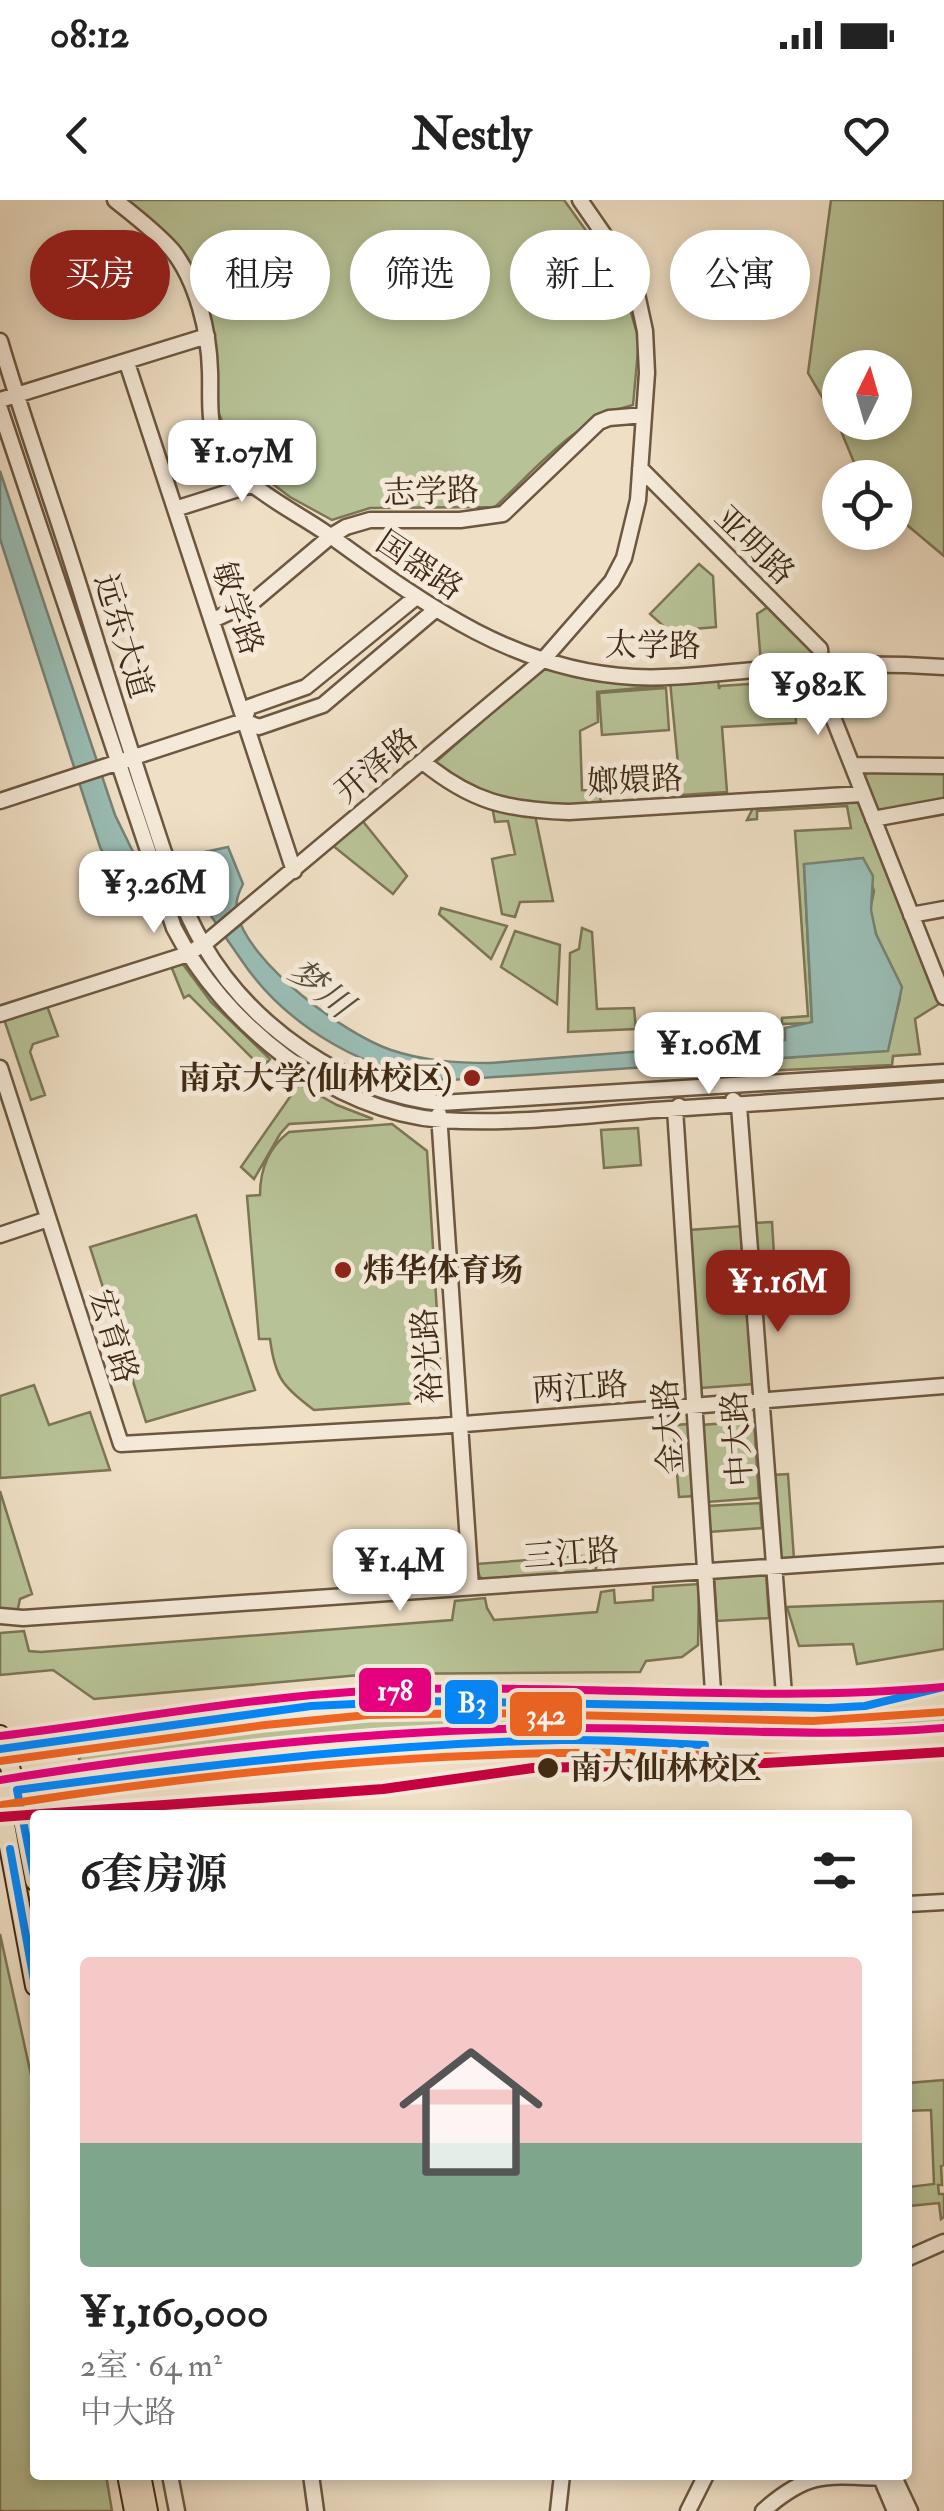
<!DOCTYPE html>
<html lang="zh">
<head>
<meta charset="utf-8">
<style>
  :root { --surface:#fff; --page:#f6f6f6; --text:#222; --muted:#767676; --line:#e0e0e0; --accent:#8f2418 }
  body { margin:0; font-family:"IM FELL Double Pica","Noto Serif SC",serif; background:var(--page); color:var(--text); height:100vh; display:flex; flex-direction:column; font-size:38px; white-space:nowrap }
  * { box-sizing:border-box; margin:0 }
  p { font-size:32px; color:var(--muted) }
  .icon { flex:none; width:55px; height:55px; fill:none; stroke:currentColor; stroke-width:2; stroke-linecap:round; stroke-linejoin:round }
  .map { position:relative; flex:1; overflow:hidden }
  .drawer { position:absolute; left:30px; top:1610px; width:882px; height:670px; display:flex; flex-direction:column; background:var(--surface); border-radius:10px; box-shadow:0 5px 15px #0003 }
  .drawer>* { flex:none }
  .banner { position:absolute; left:30px; top:30px; width:885px; height:90px; display:flex; gap:20px }
  .needle { width:65px; rotate:5deg }
  .controls { position:absolute; left:822px; top:150px; display:grid; gap:20px }
  .controls a { display:grid; place-items:center; width:90px; height:90px; border-radius:50%; background:var(--surface); box-shadow:0 5px 15px #0003; font-size:50px }
  .price { position:absolute; translate:-50% -85px; padding:0 22px; border-radius:20px; background:#fff; color:#222; font-size:32px; line-height:65px; filter:drop-shadow(0 2px 5px #0008) }
  .price::after { content:''; position:absolute; left:50%; top:60px; width:30px; height:22px; margin-left:-15px; background:inherit; clip-path:polygon(0 0,100% 0,50% 100%) }
  .price.on { background:var(--accent); color:#fff }
  ul { padding:0; list-style:none }
  li { display:grid; align-content:center; gap:20px; height:530px; padding:0 50px }
  li+li { border-top:2px solid var(--line) }
  li span { display:grid; place-items:center; height:310px; border-radius:10px; color:#555 }
  li>.icon { margin-inline-start:auto }
  span .icon { width:180px; height:180px; fill:#fffc; stroke-width:1 }
  li b { font-size:42px }
  h2 { display:flex; justify-content:space-between; align-items:center; height:120px; padding:0 50px; font-size:42px }
  .chip { padding:0 35px; border-radius:45px; background:var(--surface); box-shadow:0 5px 15px #0003; font-size:35px; line-height:90px }
  .chip.on { background:var(--accent); color:#fff }
  .status { display:flex; justify-content:space-between; align-items:center; height:70px; padding:0 50px; background:var(--surface); direction:ltr }
  .status svg { height:28px; fill:currentColor }
  header { display:flex; justify-content:space-between; align-items:center; height:130px; padding:0 50px; background:var(--surface); font-size:45px; font-weight:800 }
  .map>svg:first-child { display:block }
  .green { fill:#b7c296; stroke:#7c7655; stroke-width:2.5; fill-rule:evenodd }
  .water { fill:#9abdb5; stroke:#768275; stroke-width:2.5 }
  .lines { fill:none; stroke-linecap:round; stroke-linejoin:round }
  .minor-casing { stroke:#6c5740; stroke-width:19 }
  .major-casing { stroke:#402a14; stroke-width:22 }
  .minor { stroke:#f5ead9; stroke-width:14 }
  .major { stroke:#efdfc5; stroke-width:18 }
  .bus-1-casing { stroke:#f5ead9; stroke-width:15 }
  .bus-2-casing { stroke:#f5ead9; stroke-width:15 }
  .bus-3-casing { stroke:#f5ead9; stroke-width:15 }
  .bus-1 { stroke:#08f; stroke-width:8 }
  .bus-2 { stroke:#f26522; stroke-width:8 }
  .bus-3 { stroke:#e5007d; stroke-width:8 }
  .metro-1-casing { stroke:#f5ead9; stroke-width:18 }
  .metro-1 { stroke:#c7003f; stroke-width:10 }
  .poi-dot { fill:#8f2418; stroke:#f5ead9; stroke-width:4 }
  .stop-dot { fill:#402a14; stroke:#f5ead9; stroke-width:4 }
  .labels { text-anchor:middle; stroke-width:10; stroke-linejoin:round; paint-order:stroke }
  .street-label { font-size:32px; fill:#402a14; stroke:#f5ead9 }
  .poi-label { font-size:32px; font-weight:bold; fill:#402a14; stroke:#f5ead9; text-anchor:end }
  .stop-label { font-size:32px; font-weight:bold; fill:#402a14; stroke:#f5ead9; text-anchor:start }
  .water-label { font-size:35px; font-style:italic; fill:#564f3c; stroke:#f5ead9 }
  .line-badge { stroke:#f5ead9; stroke-width:4 }
  .badge-label { font-size:28px; text-anchor:middle; font-weight:bold; fill:#fff }
</style>
</head>
<body>
<div class="status"><b>08:12</b><svg viewBox="0 0 49 12"><path d="M0 12V9h3v3zM5 12V6h3v6zM10 12V3h3v9zM15 12V0h3v12zM26 1h20v11H26zM47 4h2v5h-2z"/></svg></div>
<header><svg class="icon" aria-label="back" viewBox="0 0 24 24"><path d="M15 5l-7 7 7 7"/></svg>Nestly<svg class="icon" aria-label="heart" viewBox="0 0 24 24"><path d="M12 20l-8-8c-3-5 5-10 8-4 3-6 11-1 8 4z"/></svg></header>
<div class="map">
<svg width="944" height="2311" viewBox="0 0 944 2311">
  <rect width="100%" height="100%" fill="#efdfc5"/>
  <filter id="stains"><feTurbulence type="fractalNoise" baseFrequency=".002" numOctaves="4"/><feColorMatrix values="0 0 0 0 .2 0 0 0 0 .09 0 0 0 0 .02 0 0 0 .5 -.17"/></filter>
  <radialGradient id="worn" r=".72"><stop offset=".6" stop-color="#630" stop-opacity="0"/><stop offset="1" stop-color="#630" stop-opacity=".3"/></radialGradient>
  <!-- green -->
  <path class="green" d="M126 0H564L621 79 639 140 633 205C576 219 537 268 495 307L370 308 332 320 290 297 241 260 217 210 216 145 195 72 161 29Z
    M831 0H944V356L895 315V278L860 277 839 226 808 173ZM840 168H895V222H840Z
    M699 364 713 376 716 427 669 431 650 414Z
    M771 405 813 447 814 458 811 462 761 464 757 414Z
    M546 465 661 482 662 486 597 492 598 522 580 531 582 590 598 591 602 605C545 605 483 606 438 566L437 561Z
    M718 479 719 489 720 486 794 481 796 523 722 527 727 592 681 595 670 481Z
    M666 488 669 530 602 535 599 493Z
    M869 570 944 573V599L877 613 863 578Z
    M858 598 939 804 915 819 920 854 893 856 892 865 760 871 756 870V860L887 850 900 798 876 734 870 710 874 691 863 658 804 665 812 823 782 824V818L808 816 795 631 851 628 847 606 757 611V619L747 620 755 604Z
    M492 606 535 615 553 701 520 702 515 717 502 714 492 659 515 654 508 621 495 622Z
    M361 619 407 676 393 694 332 645Z
    M441 708 507 726 491 759 439 714Z
    M582 728 592 732 597 809 634 808 636 829 568 832 570 753 579 749Z
    M515 731 560 745 557 804 501 767Z
    M182 763 211 802 270 859 262 868 189 795 184 798 171 766Z
    M47 806 58 836 33 844 30 852 45 895 31 900 4 819Z
    M299 884 337 905 373 919 289 924 280 934 254 979 241 967Z
    M392 924 427 951 441 1177 417 1203 314 1210C283 1187 275 1178 270 1139H259L247 996 260 995C260 970 268 948 289 932Z
    M638 928 641 965 604 968 601 930Z
    M196 1015 255 1190 146 1222 90 1047Z
    M772 1022 777 1103 758 1104 753 1023Z
    M742 1026 754 1184 701 1188 690 1030Z
    M34 1185 49 1225 90 1212 110 1270 0 1278V1196Z
    M754 1221 759 1298 707 1302 701 1225Z
    M690 1224 695 1296 679 1297 673 1225Z
    M788 1274 794 1359 777 1361 771 1275Z
    M0 1291 32 1394 20 1399 17 1413 0 1411Z
    M760 1303 762 1328 709 1332 707 1306Z
    M596 1355V1373L485 1381 480 1377 475 1364Z
    M766 1373 769 1418 717 1421 714 1376Z
    M699 1384 698 1445 682 1457 646 1461 640 1472 371 1474 94 1499 53 1470 0 1475V1433L24 1431 29 1451 41 1452 452 1420 455 1401 485 1398 487 1408 494 1420 597 1412 601 1392 614 1390 615 1403 653 1400V1387Z
    M944 1401V1449L857 1464 853 1444 799 1446 787 1407Z
    M944 1508V1532L809 1540 563 1533 84 1573 79 1559 87 1550C120 1545 152 1537 184 1530 260 1514 342 1510 419 1509 594 1504 769 1527 944 1508Z
    M0 1734 35 1893V2275H106L112 2311H0Z
    M944 1880V1965L941 1966 942 1985H938L939 1994H944V2017L941 2019 939 2003 908 2006V1987L934 1984 931 1910 908 1911V1883Z"/>
  <!-- water -->
  <path class="water" d="M0 271 115 615 140 666 228 647 243 684C238 694 235 702 237 713 248 763 344 834 391 850 424 861 456 863 490 863L785 840V828L812 822 804 664 863 658 873 676 871 710 876 734 902 787 888 851 450 880C370 876 287 827 242 761 229 742 215 723 203 703 197 693 196 686 186 678L144 688 138 695C116 687 110 666 100 647L0 339Z"/>
  <g class="lines">
    <!-- minor casing -->
    <g class="minor-casing">
      <path id="minor" d="M115 0C135 16 155 31 172 50 197 81 209 132 210 171 211 196 207 223 219 246 244 291 296 310 336 340 427 406 516 471 634 477 675 479 714 473 755 470 818 464 881 463 944 467
        M0 141C26 230 59 318 86 408 107 476 128 543 150 610 165 655 179 703 203 744 251 827 346 893 441 903L944 872
        M127 163 294 671
        M0 200 207 136
        M0 209 174 728C223 823 332 912 442 920 512 925 585 915 655 910 751 904 848 897 944 890
        M640 268 820 449 821 465
        M175 309 251 285
        M213 420 254 401 331 336 346 327 370 320H460L503 314 599 222 609 218 644 215
        M813 467 944 797
        M244 520 249 507 306 487 415 398
        M423 562C472 602 507 610 569 612L862 594
        M852 565 944 566
        M0 601 244 521 259 527 323 505 435 410
        M873 619 944 606
        M911 715 944 709
        M0 814 188 754 208 741 543 460 612 381 624 358 638 300 647 173 645 131 637 94 625 65 580 0
        M0 868 121 1244 439 1226 944 1186
        M733 900 739 906 785 1508
        M679 906 675 909 714 1507
        M439 914 471 1387
        M0 1035 48 1019
        M0 1416 23 1418 944 1355
        M908 1704 944 1702
        M908 2058 944 2042
        M170 2275 177 2311
        M311 2275 316 2311
        M893 2275 910 2311
        M558 2311 562 2275
        M688 2311 706 2275
        M763 2311C807 2272 825 2275 881 2278L895 2311"/>
    </g>
    <!-- major casing -->
    <g class="major-casing">
      <path id="major" d="M0 1535 17 1590 35 1681
        M0 1549C140 1533 280 1503 421 1501 595 1498 771 1521 944 1499
        M0 1593C185 1562 377 1541 565 1540 691 1539 818 1555 944 1540
        M0 1598 35 1786
        M127 2275 134 2311
        M141 2275 148 2311"/>
    </g>
    <!-- minor -->
    <use href="#minor" class="minor"/>
    <!-- major -->
    <use href="#major" class="major"/>
    <!-- bus-1 casing -->
    <g class="bus-1-casing">
      <path id="bus-1" d="M0 1549 311 1506 419 1501 828 1508 865 1506 944 1487
        M10 1649 35 1786
        M35 1681 17 1590C197 1566 379 1544 561 1540 609 1539 657 1543 705 1545"/>
    </g>
    <!-- bus-2 casing -->
    <g class="bus-2-casing">
      <path id="bus-2" d="M0 1561 265 1525 368 1515 485 1513 813 1521 944 1512
        M2 1605C187 1576 371 1556 559 1553 688 1550 815 1564 944 1553"/>
    </g>
    <!-- bus-3 casing -->
    <g class="bus-3-casing">
      <path id="bus-3" d="M0 1536C140 1519 280 1491 421 1489 596 1485 768 1503 943 1487
        M0 1580C187 1550 375 1529 565 1528 691 1527 817 1539 943 1528"/>
    </g>
    <!-- bus-1 -->
    <use href="#bus-1" class="bus-1"/>
    <!-- bus-2 -->
    <use href="#bus-2" class="bus-2"/>
    <!-- bus-3 -->
    <use href="#bus-3" class="bus-3"/>
    <!-- metro-1 casing -->
    <g class="metro-1-casing">
      <path id="metro-1" d="M0 1617 383 1589 533 1568 766 1563 944 1552"/>
    </g>
    <!-- metro-1 -->
    <use href="#metro-1" class="metro-1"/>
  </g>
  <!-- markers -->
  <g class="poi-dot">
    <circle cx="472" cy="878" r="10"/>
    <circle cx="343" cy="1070" r="10"/>
  </g>
  <circle class="stop-dot" cx="548" cy="1568" r="12"/>
  <g class="labels">
    <!-- street labels -->
    <g class="street-label">
      <text transform="translate(431 291) rotate(-2)" y="11">志学路</text>
      <text transform="translate(755 345) rotate(44)" y="11">亚明路</text>
      <text transform="translate(420 365) rotate(34)" y="11">国器路</text>
      <text transform="translate(238 408) rotate(71)" y="11">敏学路</text>
      <text transform="translate(124 436) rotate(73)" y="11">远东大道</text>
      <text transform="translate(653 445) rotate(1)" y="11">太学路</text>
      <text transform="translate(376 565) rotate(-40)" y="11">开泽路</text>
      <text transform="translate(635 580) rotate(-3)" y="11">嫏嬛路</text>
      <text transform="translate(114 1136) rotate(73)" y="11">宏育路</text>
      <text transform="translate(427 1156) rotate(-94)" y="11">裕光路</text>
      <text transform="translate(580 1187) rotate(-4)" y="11">两江路</text>
      <text transform="translate(668 1227) rotate(-94)" y="11">金大路</text>
      <text transform="translate(737 1239) rotate(-94)" y="11">中大路</text>
      <text transform="translate(571 1353) rotate(-4)" y="11">三江路</text>
    </g>
    <!-- poi labels -->
    <g class="poi-label">
      <text x="452" y="889">南京大学(仙林校区)</text>
      <text x="363" y="1081" text-anchor="start">炜华体育场</text>
    </g>
    <!-- stop labels -->
    <g class="stop-label">
      <text x="570" y="1579">南大仙林校区</text>
    </g>
    <!-- water labels -->
    <g class="water-label">
      <text transform="translate(321 788) rotate(39)" y="12">梦川</text>
    </g>
  </g>
  <g class="line-badge">
    <rect x="357" y="1466" width="76" height="48" rx="10" fill="#e5007d"/>
    <rect x="443" y="1478" width="57" height="48" rx="10" fill="#08f"/>
    <rect x="508" y="1490" width="76" height="48" rx="10" fill="#f26522"/>
  </g>
  <g class="badge-label">
    <text x="395" y="1500">178</text>
    <text x="472" y="1512">B3</text>
    <text x="546" y="1524">342</text>
  </g>
  <rect width="100%" height="100%" filter="url(#stains)"/>
  <rect width="100%" height="100%" fill="url(#worn)"/>
</svg>
<div class="controls">
<a><svg class="needle" viewBox="-14 -14 28 28"><path d="M0-13l5 13h-10z" fill="#e53935"/><path d="M0 13l5-13h-10z" fill="#767676"/></svg></a>
<a><svg class="icon" aria-label="locate" viewBox="0 0 24 24"><circle cx="12" cy="12" r="6"/><path d="M12 2v4M12 18v4M2 12h4M18 12h4"/></svg></a>
</div>
<b class="price" style="left:242px;top:305px">¥1.07M</b>
<b class="price" style="left:818px;top:538px">¥982K</b>
<b class="price" style="left:154px;top:736px">¥3.26M</b>
<b class="price" style="left:709px;top:897px">¥1.06M</b>
<b class="price on" style="left:778px;top:1135px">¥1.16M</b>
<b class="price" style="left:400px;top:1414px">¥1.4M</b>
<div class="banner">
<a class="chip on">买房</a>
<a class="chip">租房</a>
<a class="chip">筛选</a>
<a class="chip">新上</a>
<a class="chip">公寓</a>
</div>
<section class="drawer">
<h2>6套房源<svg class="icon" aria-label="filters" viewBox="0 0 24 24"><path d="M4 7h16M4 17h16"/><circle cx="9" cy="7" r="2"/><circle cx="15" cy="17" r="2"/></svg></h2>
<ul>
<li><span style="background:linear-gradient(#f6c9c9 60%,#7fa58c 0)"><svg class="icon" aria-label="home" viewBox="0 0 24 24"><path d="M3 11l9-7 9 7M6 9v11h12V9"/></svg></span><div><b>¥1,160,000</b><p>2室 · 64 m²</p><p>中大路</p></div></li>
</ul>
</section>
</div>
</body>
</html>
